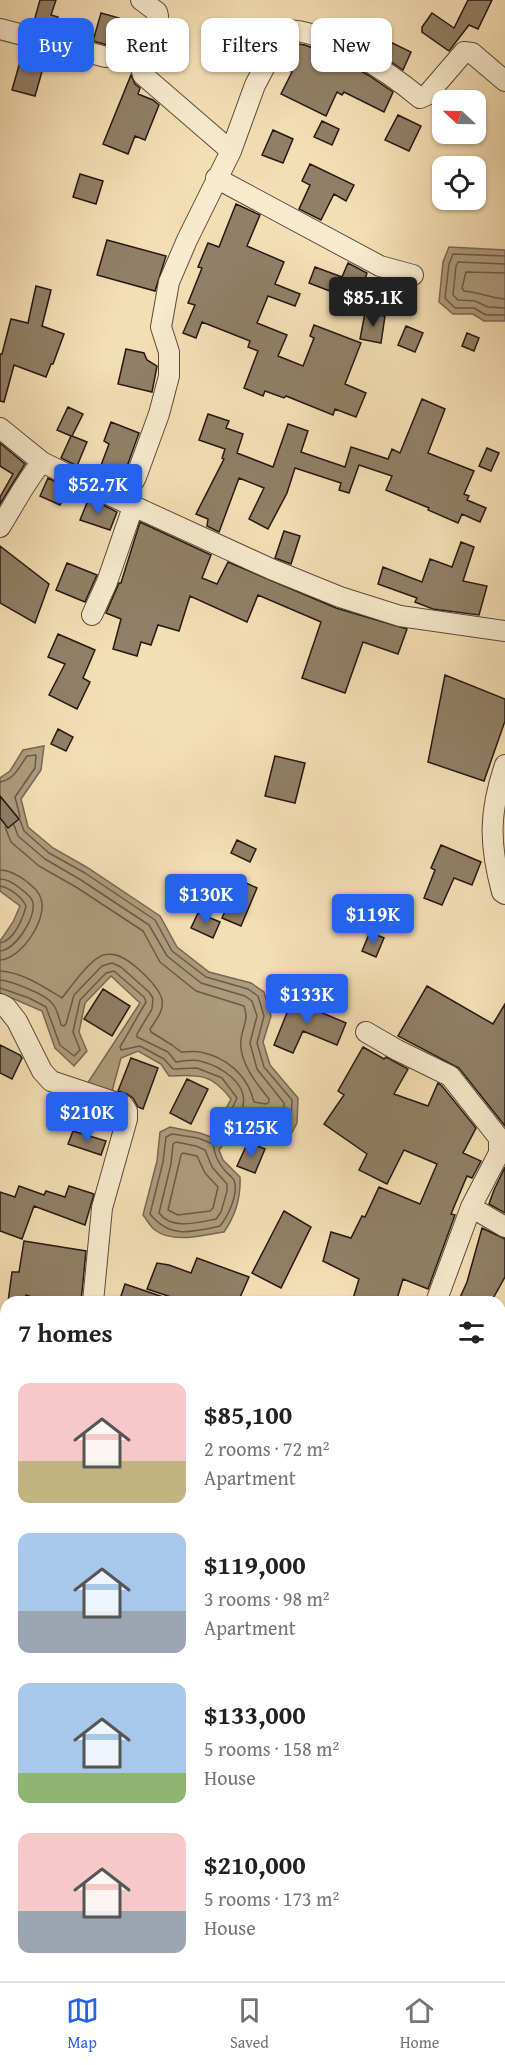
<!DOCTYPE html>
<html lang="en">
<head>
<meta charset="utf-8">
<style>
  :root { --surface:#fff; --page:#f2f2f2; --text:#202124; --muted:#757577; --line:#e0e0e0; --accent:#2563eb }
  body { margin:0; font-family:"Gentium Book Plus",serif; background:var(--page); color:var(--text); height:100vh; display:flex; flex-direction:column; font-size:22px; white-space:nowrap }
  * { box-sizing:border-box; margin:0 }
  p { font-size:20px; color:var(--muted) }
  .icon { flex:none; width:33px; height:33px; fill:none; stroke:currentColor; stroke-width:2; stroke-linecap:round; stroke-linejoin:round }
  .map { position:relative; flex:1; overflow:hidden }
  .panel { position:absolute; left:0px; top:1296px; width:506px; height:686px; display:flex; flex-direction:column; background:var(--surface); border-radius:18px 18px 0 0; box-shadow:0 2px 4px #0004 }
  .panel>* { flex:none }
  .guide { position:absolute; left:18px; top:18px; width:470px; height:54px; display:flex; gap:12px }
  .needle { width:39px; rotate:292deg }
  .buttons { position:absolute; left:432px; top:90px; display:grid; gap:12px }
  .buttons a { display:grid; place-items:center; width:54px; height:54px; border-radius:12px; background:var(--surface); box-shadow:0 2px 4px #0004; font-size:30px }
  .price { position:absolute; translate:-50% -51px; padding:0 14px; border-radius:6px; background:var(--accent); color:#fff; font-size:20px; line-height:39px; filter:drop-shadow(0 2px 3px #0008) }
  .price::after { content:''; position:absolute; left:50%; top:36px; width:18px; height:14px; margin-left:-9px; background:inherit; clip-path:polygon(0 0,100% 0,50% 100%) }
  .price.current { background:#222; color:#fff }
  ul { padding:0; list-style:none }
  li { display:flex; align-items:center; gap:18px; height:150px; padding:0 18px }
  li span { display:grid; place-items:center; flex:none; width:168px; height:120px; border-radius:12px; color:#555 }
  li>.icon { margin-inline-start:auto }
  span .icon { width:72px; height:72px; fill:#fffc; stroke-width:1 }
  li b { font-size:26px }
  h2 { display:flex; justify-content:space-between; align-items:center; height:72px; padding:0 18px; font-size:26px }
  .chip { padding:0 21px; border-radius:12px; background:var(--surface); box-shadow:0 2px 4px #0004; font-size:21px; line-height:54px }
  .chip.current { background:var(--accent); color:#fff }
  .menu { display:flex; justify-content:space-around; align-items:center; height:84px; border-top:2px solid var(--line); background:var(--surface); font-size:16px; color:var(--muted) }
  .menu a { display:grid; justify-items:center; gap:3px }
  .menu .current { color:var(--accent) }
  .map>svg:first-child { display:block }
  .water { fill:#ae9b7d; stroke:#786753; stroke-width:1.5 }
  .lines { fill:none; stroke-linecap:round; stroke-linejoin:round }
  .shore { stroke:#6a5a48; stroke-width:1.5 }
  .building { fill:#917f67; stroke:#261813; stroke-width:1.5 }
  .minor-casing { stroke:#5a4a3b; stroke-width:22 }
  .minor { stroke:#f8eace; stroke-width:20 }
</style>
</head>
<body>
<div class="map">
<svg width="505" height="1981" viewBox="0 0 505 1981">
  <rect width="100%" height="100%" fill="#f4deb4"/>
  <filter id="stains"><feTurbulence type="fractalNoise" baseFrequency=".00333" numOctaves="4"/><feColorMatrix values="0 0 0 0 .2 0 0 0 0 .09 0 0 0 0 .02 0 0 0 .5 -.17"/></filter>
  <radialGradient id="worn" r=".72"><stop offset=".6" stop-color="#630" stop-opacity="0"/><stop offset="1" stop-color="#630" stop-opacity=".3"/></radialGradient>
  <!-- water -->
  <path class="water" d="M449 247 505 250V321H484L473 314H453L439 302 443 262Z
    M44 746 41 770 21 799 28 827 53 848 88 868 160 916 177 947 209 972 251 983 264 992 271 1016 263 1042 270 1065 298 1098 297 1123 288 1140 266 1126 238 1125 219 1150 223 1160 240 1177C241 1198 236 1215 224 1232 203 1235 173 1244 155 1230 150 1226 147 1220 143 1215L157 1161 160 1132 170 1127 200 1133 211 1137 231 1099C212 1074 199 1074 169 1076L161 1064 138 1051 121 1058 111 1095 87 1084 140 1003 111 976 85 1003 79 1032 87 1051 74 1066 55 1048 42 1011 0 993V941L13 922 20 906 0 891V778L10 771 23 750Z
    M505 1425V1523L500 1530V1430Z"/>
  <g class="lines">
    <!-- shore -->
    <path class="shore" d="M505 256 453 254 449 264 445 298 455 308H474L486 315H505
      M505 264 458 262 456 266 453 295 458 300 475 301 488 307 505 308
      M505 273 466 272 462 288 464 291C479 292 490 298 505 299
      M0 782C14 780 19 767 27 756L36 755 35 768 15 797 20 817
      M0 870C10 870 18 875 26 881 32 886 39 891 41 899 48 919 21 959 0 960
      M0 879C8 879 15 884 21 889 26 893 32 897 33 903 36 918 15 950 0 951
      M0 886C10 888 22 897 26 906 23 918 14 941 0 943
      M0 971C22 972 44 987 62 998 72 986 88 961 103 955 109 954 116 954 121 957 133 962 160 987 162 1000 164 1011 156 1020 150 1029L151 1032 172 1045 181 1052C187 1052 194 1051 200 1052 227 1057 248 1076 254 1102L266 1104 269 1102V1099C256 1083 238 1061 241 1039 243 1026 249 1019 244 1006L196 991 160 962 143 931 76 887 39 866 11 842 5 827
      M0 980C11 981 45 994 52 1003 57 1008 59 1018 61 1025L64 1026 66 1024 74 995 102 966 112 963 121 967 149 992 153 998 152 1009 137 1034V1037L168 1052 176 1062C184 1061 193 1059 200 1061 220 1066 251 1084 242 1109L243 1111 269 1113 280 1119 284 1117V1103L257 1069 250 1043 257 1016 252 1001 245 996 201 983 167 956 149 925 81 880 45 859 18 836 14 825
      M0 988 29 998 46 1007 60 1045 74 1056 80 1050 73 1032 80 1000 106 973 114 971 144 997 146 1002 120 1047 121 1050 140 1046 164 1059 173 1069 197 1068 222 1078 237 1098 227 1119 229 1123 238 1119 267 1120 285 1130 291 1121 292 1100 264 1067 257 1043 264 1016 258 996 248 989 206 977 172 951 155 920 85 873 49 853 24 831 20 820
      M172 1134 198 1138 213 1144C215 1156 218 1163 227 1173 229 1174 233 1179 234 1180 239 1194 228 1216 220 1226 192 1232 170 1239 150 1214L163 1162 166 1137Z
      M176 1142 196 1146 205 1150 212 1167 227 1184V1191L221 1212 216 1219C196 1223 172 1230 159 1213L171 1164 173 1144Z
      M183 1153 197 1156 205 1173 218 1187 213 1208 210 1211 178 1215 168 1210 181 1155Z"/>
  </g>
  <!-- building -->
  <path class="building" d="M40 0H56L51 15 58 17 54 31 33 25Z
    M468 0H492L478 29 469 25 449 51 422 32V27L432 13 454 28Z
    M101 13 119 18 111 46 93 41Z
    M382 38 411 52 403 70 375 51Z
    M291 43 305 45 331 55 368 75 393 92 384 112 344 92 342 95 337 92 326 116 281 94 292 72 278 66Z
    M24 48 47 54 35 96 12 90Z
    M131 75 135 84 140 88 138 94 153 100 159 105 145 140 135 136 128 154 103 144Z
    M398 115 421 126 409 151 385 140Z
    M322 121 339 129 332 145 314 137Z
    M273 130 293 139 283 163 262 155Z
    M310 164 354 185 346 201 334 194 321 220 299 209 310 185 302 181Z
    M80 174 103 181 96 204 73 197Z
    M236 204 260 215 247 246 284 262 275 284 300 294 295 306 268 296 257 323 287 335 278 356 303 366 314 338 310 336 314 325 361 343 345 384 366 393 356 417 335 409 333 415 286 396 284 398 265 391 263 396 244 388 258 351 248 347 250 341 202 322 196 338 183 333 195 305 188 303 202 268 198 267 208 243 219 247Z
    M107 240 166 256 155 291 97 275Z
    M348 263 367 273 354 309 333 300 335 293 309 283 315 267 342 277Z
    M393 282 410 287 407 295 390 288Z
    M36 286 51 290 42 326 64 334 53 364H51L46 377 14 365 4 402 0 401V354H2L11 319 28 323Z
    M365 313 385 316 381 343 360 339Z
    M406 326 423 333 415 352 398 345Z
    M467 333 479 338 474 351 462 346Z
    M126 349 144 353 147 360 157 366 152 392 118 384Z
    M422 399 445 409 428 453 474 471 464 494 469 496 467 500 486 508 480 522 462 514 458 523 428 510 429 508 386 490 392 476 359 465 349 493 339 490 341 483 295 468 287 493 268 529 249 519 264 488 239 478 219 532 207 526 208 519 196 514 224 459 222 458 225 449 199 440 208 414 229 421 226 428 243 434 237 453 273 467 288 424 308 431 301 452 345 467 351 447 388 459 392 449 400 453Z
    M68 407 83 414 72 436 87 442 77 466 61 458 71 436 57 430Z
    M111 422 139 433 125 472 118 486 97 476 109 444 104 441Z
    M0 443 25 464 0 504V497L13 474 0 466Z
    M487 448 499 453 491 471 479 466Z
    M48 478 68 488 60 505 40 496Z
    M89 498 117 512 110 530 80 520Z
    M140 522 211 555 202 578 217 584 228 562 336 608 407 629 398 654 363 642 345 693 302 678 321 622 258 595 247 622 190 596 179 631 158 625 151 645 141 642 137 656 113 649 121 619 106 613 119 583H121Z
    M284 531 300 536 291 564 275 558Z
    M461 542 474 547 463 581 487 586 479 615 433 609 415 602 417 598 378 584 383 567 422 582 430 559 452 567Z
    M0 546 49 584 35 623 0 603Z
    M67 563 97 575 85 602 56 590Z
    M58 634 95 650 83 678 90 682 77 709 49 695 65 664 48 657Z
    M445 675 505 699V721L484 781 428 762Z
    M58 729 73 737 66 751 51 744Z
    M275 756 305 763 295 803 265 796Z
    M0 796 19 819 8 828 0 818Z
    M237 840 256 849 250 862 231 853Z
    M441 845 481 862 472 885 454 878 442 905 424 898 435 870 431 868Z
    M233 877 257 888 241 926 222 918 233 893 227 891Z
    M198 913 220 922 213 938 191 928Z
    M370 932 384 938 376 957 362 951Z
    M427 986 493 1024 505 1004V1126L459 1068 398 1036Z
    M103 989 130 1006 112 1036 84 1019Z
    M295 993 314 1001 311 1008 346 1023 337 1045 303 1031 293 1053 274 1045Z
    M0 1045 20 1055 22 1058 12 1079 0 1073Z
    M363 1047 384 1059 386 1057 408 1069 394 1094 428 1106 438 1083 442 1086 476 1128 463 1153 481 1161 472 1178 467 1176 451 1214 455 1215 428 1289 403 1279 396 1302H352L359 1279 323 1261 331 1232 351 1238 362 1216 365 1217 379 1187 420 1204 437 1164 404 1150 387 1184 359 1170 367 1154 324 1124 344 1095 338 1091Z
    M131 1058 158 1068 143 1109 138 1107 133 1098 127 1094 118 1091Z
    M187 1079 208 1089 191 1124 170 1113Z
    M73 1131 106 1141 101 1155 68 1144Z
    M248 1142 265 1149 255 1173 237 1166Z
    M505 1167V1213L489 1204 494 1190Z
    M19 1186 44 1195 46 1191 65 1197 69 1186 94 1194 85 1225 34 1206 22 1239 0 1231V1192L15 1197Z
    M284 1211 311 1227 281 1288 252 1273Z
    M482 1228 505 1239V1277L491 1302H458L467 1282Z
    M24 1241 86 1251 81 1302H46L26 1295 23 1302H8L12 1272H19Z
    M197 1258 249 1277 238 1302H186L147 1289 157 1263 169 1265 191 1273Z
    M125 1284 172 1300 171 1302H119Z"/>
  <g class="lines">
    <!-- minor casing -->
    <g class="minor-casing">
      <path id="minor" d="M141 0 157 12 158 16 141 67 143 75 231 151
        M0 29 106 57
        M216 178 380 266 413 275
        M0 428 42 462 105 493 271 569 340 597 400 616 505 631
        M123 501 136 477 159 414 169 376V352L161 327 169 282 187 240 231 151 255 85 284 30C323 28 390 73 420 98L427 95 464 52 472 53 505 81
        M0 527C14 505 25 482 42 462
        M92 615 107 582 133 507
        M505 765C489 812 489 844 502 892L505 894
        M0 1004 6 1007 17 1021 42 1071 51 1081 123 1105 127 1111V1119L102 1208 93 1302
        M366 1032 397 1050 450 1076 499 1138V1153L471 1207 436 1302
        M471 1207 505 1227
        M0 1602 6 1592
        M0 1752 6 1754
        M500 1847 505 1848
        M500 1895 505 1885
        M172 1981 175 1976
        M470 1981 471 1976"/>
    </g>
    <!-- minor -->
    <use href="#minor" class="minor"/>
  </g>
  <rect width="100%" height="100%" filter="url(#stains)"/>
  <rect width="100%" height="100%" fill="url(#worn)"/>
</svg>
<div class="buttons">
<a><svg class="needle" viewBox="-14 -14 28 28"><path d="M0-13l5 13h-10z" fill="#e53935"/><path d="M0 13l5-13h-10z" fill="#757577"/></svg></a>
<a><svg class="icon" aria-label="locate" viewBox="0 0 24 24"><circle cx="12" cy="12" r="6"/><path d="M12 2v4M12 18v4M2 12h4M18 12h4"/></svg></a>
</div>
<b class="price current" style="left:373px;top:328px">$85.1K</b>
<b class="price" style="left:98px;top:515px">$52.7K</b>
<b class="price" style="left:206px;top:925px">$130K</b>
<b class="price" style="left:373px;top:945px">$119K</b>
<b class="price" style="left:307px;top:1025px">$133K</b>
<b class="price" style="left:87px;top:1143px">$210K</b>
<b class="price" style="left:251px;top:1158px">$125K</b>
<div class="guide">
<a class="chip current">Buy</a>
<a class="chip">Rent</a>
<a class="chip">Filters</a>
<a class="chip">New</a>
</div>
<section class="panel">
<h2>7 homes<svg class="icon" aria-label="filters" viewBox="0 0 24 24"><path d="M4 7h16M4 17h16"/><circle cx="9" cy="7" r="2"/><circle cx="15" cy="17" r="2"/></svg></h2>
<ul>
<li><span style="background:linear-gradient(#f6c9c9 65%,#c2b280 0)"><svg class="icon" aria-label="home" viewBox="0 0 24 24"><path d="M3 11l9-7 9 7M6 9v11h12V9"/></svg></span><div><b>$85,100</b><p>2 rooms · 72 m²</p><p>Apartment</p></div></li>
<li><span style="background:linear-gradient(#a9c7e8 65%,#9aa5b1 0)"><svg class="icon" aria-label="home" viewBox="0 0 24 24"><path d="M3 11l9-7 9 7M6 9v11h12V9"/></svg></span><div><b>$119,000</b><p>3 rooms · 98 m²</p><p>Apartment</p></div></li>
<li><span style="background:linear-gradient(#a9c7e8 75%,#8fb573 0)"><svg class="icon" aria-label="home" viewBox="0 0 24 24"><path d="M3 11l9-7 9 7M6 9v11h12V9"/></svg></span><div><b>$133,000</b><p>5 rooms · 158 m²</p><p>House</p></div></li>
<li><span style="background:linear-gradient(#f6c9c9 65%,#9aa5b1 0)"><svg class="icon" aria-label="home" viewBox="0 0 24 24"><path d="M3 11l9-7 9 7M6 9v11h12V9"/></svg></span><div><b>$210,000</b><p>5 rooms · 173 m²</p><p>House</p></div></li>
</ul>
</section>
</div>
<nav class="menu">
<a class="current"><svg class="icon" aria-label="map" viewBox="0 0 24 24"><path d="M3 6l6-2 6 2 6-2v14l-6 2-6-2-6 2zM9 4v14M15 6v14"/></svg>Map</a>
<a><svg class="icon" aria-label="saved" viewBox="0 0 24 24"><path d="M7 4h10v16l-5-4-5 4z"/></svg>Saved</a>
<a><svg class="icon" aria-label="home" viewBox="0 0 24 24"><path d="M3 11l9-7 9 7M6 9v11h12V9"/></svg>Home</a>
</nav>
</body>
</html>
